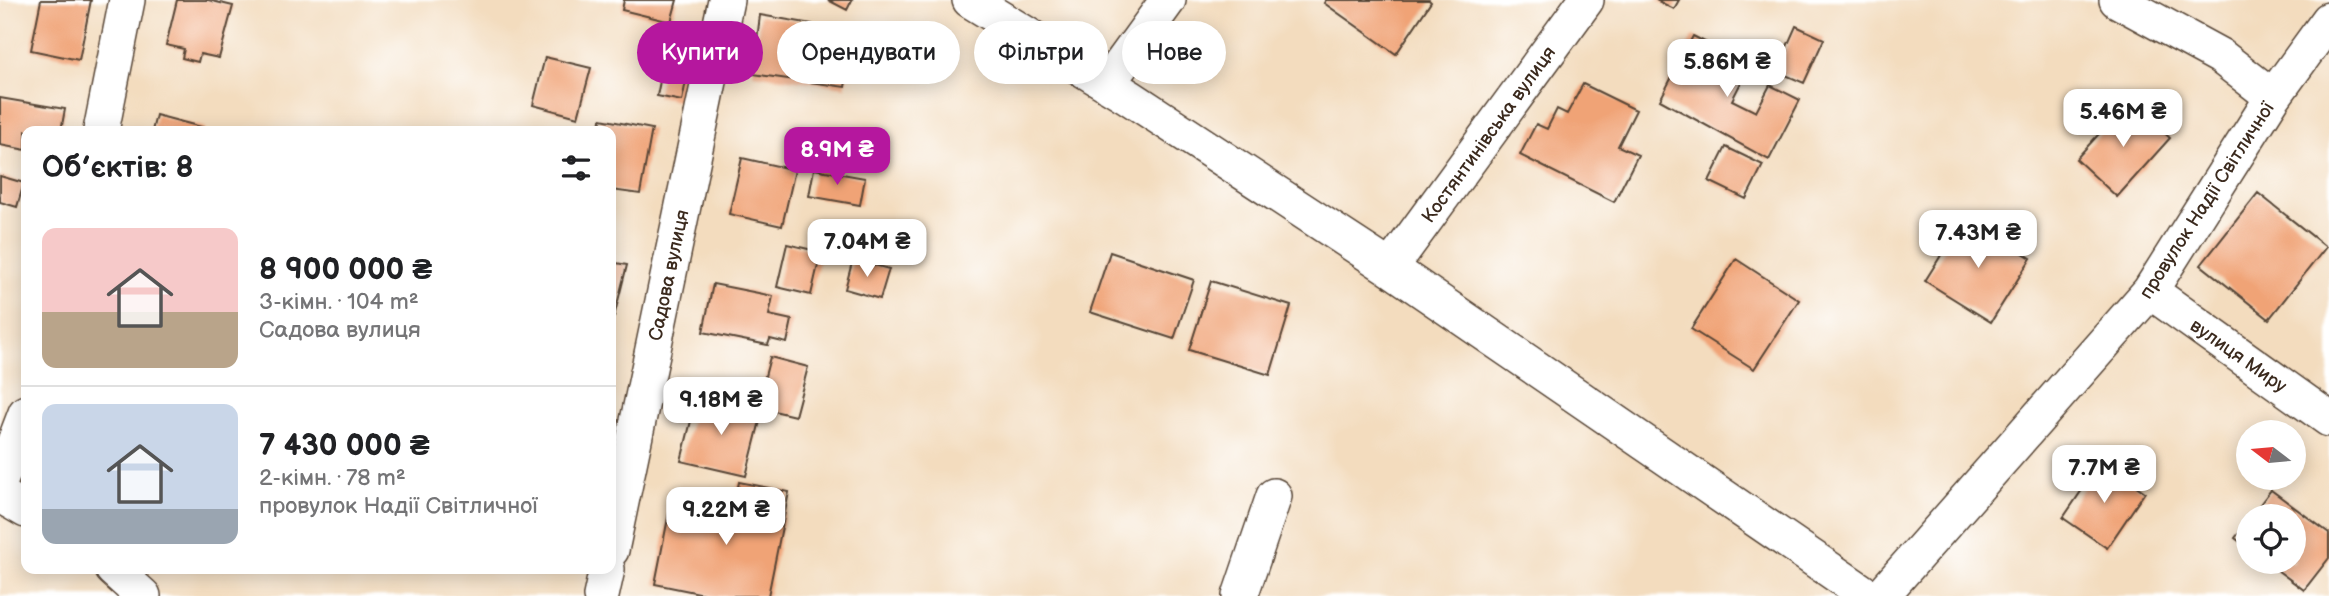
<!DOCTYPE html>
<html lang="uk">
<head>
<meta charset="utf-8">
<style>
  :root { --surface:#fff; --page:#f2f2f2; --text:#202124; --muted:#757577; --line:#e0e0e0; --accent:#b5179e }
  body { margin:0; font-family:"Balsamiq Sans",sans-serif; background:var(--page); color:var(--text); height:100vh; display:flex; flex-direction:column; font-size:26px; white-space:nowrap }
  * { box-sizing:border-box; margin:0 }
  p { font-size:23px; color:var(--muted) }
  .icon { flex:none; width:38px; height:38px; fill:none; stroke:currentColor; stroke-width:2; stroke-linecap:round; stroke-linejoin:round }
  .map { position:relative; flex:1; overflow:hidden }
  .drawer { position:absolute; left:21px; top:126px; width:595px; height:448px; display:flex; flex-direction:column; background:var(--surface); border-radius:14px; box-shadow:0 4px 18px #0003 }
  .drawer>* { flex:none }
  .top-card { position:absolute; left:637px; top:21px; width:665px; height:63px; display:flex; gap:14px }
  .needle { width:46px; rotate:286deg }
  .fabs { position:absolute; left:2236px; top:420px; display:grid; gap:14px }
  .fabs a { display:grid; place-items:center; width:70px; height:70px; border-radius:50%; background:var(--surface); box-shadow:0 4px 18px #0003; font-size:35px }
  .price { position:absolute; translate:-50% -60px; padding:0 16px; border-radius:14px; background:#fff; color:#222; font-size:23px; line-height:46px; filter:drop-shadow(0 2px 4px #0008) }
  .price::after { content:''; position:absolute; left:50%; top:42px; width:21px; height:16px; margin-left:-10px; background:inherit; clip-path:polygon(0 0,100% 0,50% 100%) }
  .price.selected { background:var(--accent); color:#fff }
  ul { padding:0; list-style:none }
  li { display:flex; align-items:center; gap:21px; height:175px; padding:0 21px }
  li+li { border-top:2px solid var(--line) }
  li span { display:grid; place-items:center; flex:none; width:196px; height:140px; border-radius:14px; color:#555 }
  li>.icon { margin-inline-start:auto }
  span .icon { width:84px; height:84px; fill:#fffc; stroke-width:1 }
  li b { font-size:30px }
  h2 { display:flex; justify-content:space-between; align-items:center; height:84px; padding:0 21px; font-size:30px }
  .chip { padding:0 24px; border-radius:32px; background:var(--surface); box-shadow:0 4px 18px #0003; font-size:24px; line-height:63px }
  .chip.selected { background:var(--accent); color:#fff }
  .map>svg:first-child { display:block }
  .building { fill:#f0a376 }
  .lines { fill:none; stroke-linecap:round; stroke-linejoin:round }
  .minor-casing { stroke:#574536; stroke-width:38 }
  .minor { stroke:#fff; stroke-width:35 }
  .labels { text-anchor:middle; stroke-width:6; stroke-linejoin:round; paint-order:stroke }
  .street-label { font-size:19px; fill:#3b2a1e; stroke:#fff }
</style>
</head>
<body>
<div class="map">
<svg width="2329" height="596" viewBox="0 0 2329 596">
  <rect width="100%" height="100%" fill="#fff"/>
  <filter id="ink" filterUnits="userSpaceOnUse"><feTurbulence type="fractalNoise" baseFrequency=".0143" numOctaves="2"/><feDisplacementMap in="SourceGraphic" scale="14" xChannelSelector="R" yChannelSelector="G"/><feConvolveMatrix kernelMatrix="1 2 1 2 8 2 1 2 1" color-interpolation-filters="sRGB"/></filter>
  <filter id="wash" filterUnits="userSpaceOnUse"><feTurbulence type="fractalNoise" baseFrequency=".00686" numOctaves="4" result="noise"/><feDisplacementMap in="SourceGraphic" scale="28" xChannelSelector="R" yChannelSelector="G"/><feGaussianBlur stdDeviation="1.57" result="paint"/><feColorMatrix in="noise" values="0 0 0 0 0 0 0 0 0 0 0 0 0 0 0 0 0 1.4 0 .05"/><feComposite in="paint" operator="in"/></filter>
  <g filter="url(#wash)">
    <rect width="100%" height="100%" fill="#f3dcbe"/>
    <g id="blocks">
      <!-- building -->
      <path class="building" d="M41 0H91L79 60 31 50Z
        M177 0H208L233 6 219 58 200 54 198 62 182 58 184 49 166 45Z
        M624 0H677L671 22 622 10Z
        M828 0H852L847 10Z
        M1326 0H1429L1431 2 1396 54 1324 3Z
        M1656 0H1679L1674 9Z
        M760 15 812 24 808 41 824 44 850 60 845 87 753 74Z
        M1796 26 1824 39 1804 83 1776 71Z
        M1693 36 1750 65 1732 100 1756 112 1770 85 1800 100 1769 160 1660 100Z
        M545 57 591 68 578 117 533 105Z
        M662 71 687 76 682 101 657 96Z
        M1583 84 1636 110 1618 146 1638 155 1614 202 1520 155 1536 124 1547 129 1557 109 1567 114Z
        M0 98 65 109 61 131H26V150L0 145Z
        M2129 101 2170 138 2117 197 2076 159Z
        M156 115 205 128 204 131H152Z
        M601 119 652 129 640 194 611 190V131H600Z
        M1726 147 1763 165 1746 199 1709 181Z
        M742 158 795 170 782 226 729 214Z
        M814 169 865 178 860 205 809 196Z
        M0 176 24 183 17 207 0 202Z
        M2258 193 2326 247 2269 319 2201 265Z
        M1965 217 2031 258 1991 322 1925 281Z
        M787 244 821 252 811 295 777 287Z
        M1110 252 1194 280 1174 339 1090 312Z
        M853 259 889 269 880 299 845 289Z
        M1736 259 1799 300 1754 369 1691 329Z
        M611 262 627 265 614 317 611 316Z
        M1211 281 1291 306 1270 375 1189 350Z
        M713 284 773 296 769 315 792 320 787 343 770 339 768 345 703 332Z
        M770 357 808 367 795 416 757 407Z
        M697 397 762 413 746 476 681 461Z
        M2101 462 2145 492 2107 548 2063 518Z
        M739 482 789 492 768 596H714L655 584 669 513 730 525Z
        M2271 490 2329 533V558L2304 590 2266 562H2294V516H2251Z
        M2249 520V549L2235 538Z"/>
    </g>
  </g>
  <g filter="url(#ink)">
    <use href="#blocks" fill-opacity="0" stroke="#574536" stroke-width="2"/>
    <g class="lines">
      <!-- minor casing -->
      <g class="minor-casing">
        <path id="minor" d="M970 0 1129 97 1390 268 1868 596
          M2117 0 2220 56 2273 97
          M1107 84 1168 0
          M101 131 127 0
          M1390 268 1586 0
          M2150 291 2329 419
          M0 481 26 413
          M0 495 26 510
          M611 550 726 0
          M113 569 143 596
          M601 596 607 569
          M1240 596 1274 496
          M1881 596 2150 291 2273 97 2329 20"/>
      </g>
      <!-- minor -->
      <use href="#minor" class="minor"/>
    </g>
  </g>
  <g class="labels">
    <!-- street labels -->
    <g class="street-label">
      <text transform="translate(1488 134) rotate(-54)" y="7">Костянтинівська вулиця</text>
      <text transform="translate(2206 200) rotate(-57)" y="7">провулок Надії Світличної</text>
      <text transform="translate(668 275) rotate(-78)" y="7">Садова вулиця</text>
      <text transform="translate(2239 355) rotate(35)" y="7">вулиця Миру</text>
    </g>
  </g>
</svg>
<div class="fabs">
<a><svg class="needle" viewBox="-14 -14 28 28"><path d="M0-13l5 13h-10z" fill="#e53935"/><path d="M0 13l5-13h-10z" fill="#757577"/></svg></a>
<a><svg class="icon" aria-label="locate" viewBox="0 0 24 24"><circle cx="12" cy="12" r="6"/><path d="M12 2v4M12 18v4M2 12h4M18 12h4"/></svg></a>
</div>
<b class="price" style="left:1727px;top:99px">5.86M ₴</b>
<b class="price" style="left:2123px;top:149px">5.46M ₴</b>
<b class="price selected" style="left:837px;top:187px">8.9M ₴</b>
<b class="price" style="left:1978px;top:270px">7.43M ₴</b>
<b class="price" style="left:867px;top:279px">7.04M ₴</b>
<b class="price" style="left:721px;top:437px">9.18M ₴</b>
<b class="price" style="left:2104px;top:505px">7.7M ₴</b>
<b class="price" style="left:726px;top:547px">9.22M ₴</b>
<div class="top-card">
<a class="chip selected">Купити</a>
<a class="chip">Орендувати</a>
<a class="chip">Фільтри</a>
<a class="chip">Нове</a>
</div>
<section class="drawer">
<h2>Об’єктів: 8<svg class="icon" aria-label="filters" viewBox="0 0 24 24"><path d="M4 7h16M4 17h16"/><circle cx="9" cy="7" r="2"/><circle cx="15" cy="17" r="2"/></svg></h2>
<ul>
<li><span style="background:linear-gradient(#f6c9c9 60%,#b9a48a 0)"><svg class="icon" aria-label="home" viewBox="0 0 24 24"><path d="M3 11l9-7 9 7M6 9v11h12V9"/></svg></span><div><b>8 900 000 ₴</b><p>3-кімн. · 104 m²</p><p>Садова вулиця</p></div></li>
<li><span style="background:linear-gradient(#c9d6e8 75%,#9aa5b1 0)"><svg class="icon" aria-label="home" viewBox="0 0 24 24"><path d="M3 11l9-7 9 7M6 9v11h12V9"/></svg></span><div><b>7 430 000 ₴</b><p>2-кімн. · 78 m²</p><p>провулок Надії Світличної</p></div></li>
</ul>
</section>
</div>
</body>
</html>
